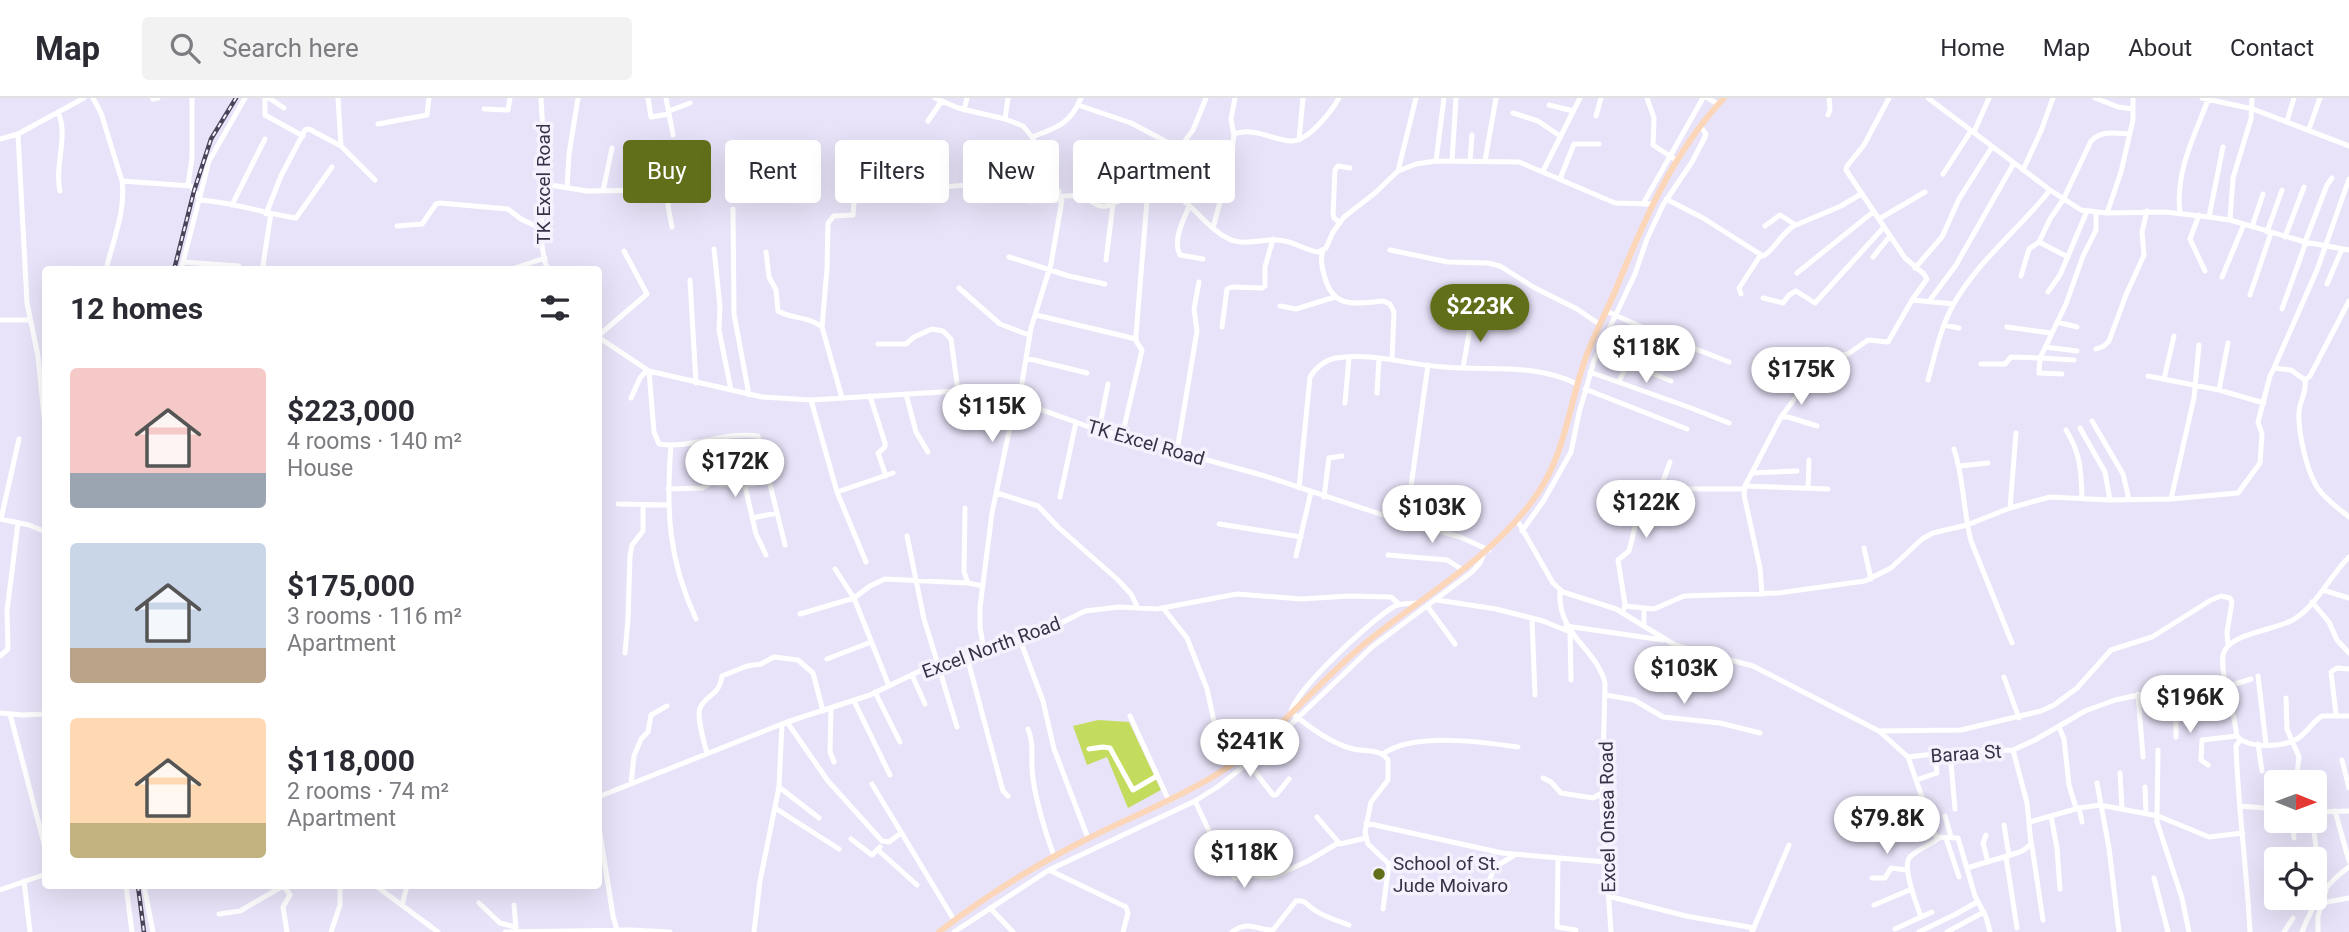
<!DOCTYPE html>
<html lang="en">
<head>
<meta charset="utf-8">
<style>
  :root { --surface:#fff; --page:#f2f2f3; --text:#2b2b33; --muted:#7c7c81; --line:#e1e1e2; --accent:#616f1a }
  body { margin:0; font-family:Roboto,sans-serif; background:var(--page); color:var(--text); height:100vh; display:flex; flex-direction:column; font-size:26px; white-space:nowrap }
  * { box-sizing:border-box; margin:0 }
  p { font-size:23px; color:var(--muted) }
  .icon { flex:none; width:38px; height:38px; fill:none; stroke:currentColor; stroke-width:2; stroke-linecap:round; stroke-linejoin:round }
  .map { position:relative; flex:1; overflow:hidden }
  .sheet { position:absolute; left:42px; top:168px; width:560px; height:623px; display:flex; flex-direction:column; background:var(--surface); border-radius:7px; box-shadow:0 7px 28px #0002 }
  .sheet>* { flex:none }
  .hud { position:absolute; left:623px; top:42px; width:665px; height:63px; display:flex; gap:14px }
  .needle { width:46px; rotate:91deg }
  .tools { position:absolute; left:2264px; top:672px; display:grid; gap:14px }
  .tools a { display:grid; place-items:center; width:63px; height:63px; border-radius:7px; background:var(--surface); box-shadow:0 7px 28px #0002; font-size:35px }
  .price { position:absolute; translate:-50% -60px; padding:0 16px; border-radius:24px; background:#fff; color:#222; font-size:23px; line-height:46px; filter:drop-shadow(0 2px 4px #0008) }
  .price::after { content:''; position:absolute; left:50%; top:42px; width:21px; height:16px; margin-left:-10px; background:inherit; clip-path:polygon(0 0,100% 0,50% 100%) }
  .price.selected { background:var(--accent); color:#fff }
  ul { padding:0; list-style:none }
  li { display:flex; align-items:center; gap:21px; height:175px; padding:0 28px }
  li span { display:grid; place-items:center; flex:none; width:196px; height:140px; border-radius:7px; color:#555 }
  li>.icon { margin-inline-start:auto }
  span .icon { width:84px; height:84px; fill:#fffc; stroke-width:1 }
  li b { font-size:30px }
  h2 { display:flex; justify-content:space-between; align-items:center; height:84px; padding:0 28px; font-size:30px }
  .pill { padding:0 24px; border-radius:7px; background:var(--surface); box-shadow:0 7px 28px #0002; font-size:24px; line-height:63px }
  .pill.selected { background:var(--accent); color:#fff }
  header { display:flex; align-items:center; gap:42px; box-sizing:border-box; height:98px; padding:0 35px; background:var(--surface); border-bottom:2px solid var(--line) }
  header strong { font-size:33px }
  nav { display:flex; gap:38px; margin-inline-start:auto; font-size:24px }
  .search { width:490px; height:63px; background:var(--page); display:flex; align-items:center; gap:18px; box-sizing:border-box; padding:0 24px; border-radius:7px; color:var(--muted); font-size:26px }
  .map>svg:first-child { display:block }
  .green { fill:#c4dc5e }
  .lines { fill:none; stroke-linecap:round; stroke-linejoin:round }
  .minor { stroke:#fff; stroke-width:5 }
  .major { stroke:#fbd6b9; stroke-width:6 }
  .rail-casing { stroke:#4a4359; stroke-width:4.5 }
  .rail { stroke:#f5f2fd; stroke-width:2; stroke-dasharray:5; stroke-linecap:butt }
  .poi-dot { fill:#616f1a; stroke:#f5f2fd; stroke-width:2.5 }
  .labels { text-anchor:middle; stroke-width:7; stroke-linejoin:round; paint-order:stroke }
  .street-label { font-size:19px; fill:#383147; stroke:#f5f2fd }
  .poi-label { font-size:19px; fill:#383147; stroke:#f5f2fd; text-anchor:start }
</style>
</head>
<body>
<header>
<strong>Map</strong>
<div class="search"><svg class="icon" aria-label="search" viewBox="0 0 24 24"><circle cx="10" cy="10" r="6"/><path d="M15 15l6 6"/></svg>Search here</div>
<nav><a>Home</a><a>Map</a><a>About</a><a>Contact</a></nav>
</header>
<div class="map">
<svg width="2349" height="834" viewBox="0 0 2349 834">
  <rect width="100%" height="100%" fill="#e9e3f9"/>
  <!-- green -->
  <path class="green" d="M1098 622 1129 624 1161 692 1128 710 1107 659 1087 667 1073 628Z"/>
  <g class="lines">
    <!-- minor -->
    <path class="minor" d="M93 0 101 15 122 83C126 113 113 142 106 172
      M265 0V17L303 38
      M269 0 284 10
      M338 0 341 48 375 82
      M541 0C543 26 544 52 544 78 543 108 536 143 548 172
      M648 0 651 19 669 16
      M666 0 673 37
      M935 0 958 10 1005 21 1023 28 1032 39 1062 102 1051 166 1031 230 1019 303 1008 338 992 415 980 509V529L984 553
      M1647 0 1654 20 1653 47 1676 62
      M1708 0 1718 6
      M1928 0 2050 92 2081 112 2107 115 2165 114 2209 119 2230 122 2305 144 2349 152
      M2095 0 2118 9 2133 11
      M2202 0 2253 11 2349 48
      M153 1 158 0
      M1078 7 1131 25 1167 44 1180 46 1184 44 1193 32 1206 0
      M1549 7 1573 13
      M484 11 508 12 510 0
      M964 12 967 0
      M669 13 690 5
      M58 14C69 38 54 67 60 93
      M1513 15 1538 23 1560 38
      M1828 17 1830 12 1829 0
      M1596 18 1601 0
      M1005 21 1008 0
      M928 23 941 4
      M2287 23 2294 0
      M378 26 427 17 429 0
      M2309 31 2320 0
      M1974 34 1989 0
      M18 36 27 205 38 258 46 338
      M1234 38 1231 21 1235 0
      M1032 39C1057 30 1071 25 1081 0
      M0 41 18 36 84 0
      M1299 42 1303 0
      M1182 46 1204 50 1232 60
      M1436 63 1444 0
      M1452 63 1456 0
      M1470 63 1472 37
      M1485 63 1496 0
      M2023 72 2041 33 2053 0
      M1398 73 1416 0
      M1543 73 1580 0
      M1943 76 1971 33
      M1560 81 1574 46H1599
      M122 83 191 88 200 102C232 104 263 115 296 120L332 69
      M544 86 587 93 666 92 669 96 668 108 672 129
      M188 87 192 60V0
      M567 90 569 56 578 0
      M929 90 1006 84 1027 85 1059 93
      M603 93 612 50
      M629 93 642 57 645 55 657 57
      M1061 98C1068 98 1075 97 1082 99 1092 101 1096 110 1106 108 1126 104 1136 84 1161 91 1190 98 1203 129 1229 141 1244 148 1262 141 1277 142 1292 142 1304 152 1318 154L1326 150 1333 134 1344 119 1375 95 1398 73 1416 66 1436 63 1519 64 1615 105 1652 106
      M1666 101 1703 120 1763 158C1774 153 1780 136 1795 127
      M1027 103 1062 102
      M1643 106 1703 0
      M232 107 265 41
      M1189 108C1184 122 1172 142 1180 157L1203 161
      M733 111 734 216 749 297
      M271 115 263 167 265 170 272 172
      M2107 115 2121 74 2133 22V0
      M2180 115C2175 74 2194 39 2208 2
      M266 116 281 78 305 32 309 31 341 48
      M2199 117 2190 141 2205 173
      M2209 119 2223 49
      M1879 121 1925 94
      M2230 122 2233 80 2251 21 2252 0
      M1340 125 1334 120 1333 116 1335 72 1338 68 1350 70
      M397 128 422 126 436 106 440 105 508 111 521 121 542 131
      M1765 128 1780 117 1796 127 1841 108 1861 96
      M2252 129 2263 96
      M1213 130 1231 62 1234 36C1255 29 1270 41 1290 43 1307 45 1331 14 1339 0
      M2267 134 2282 92
      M2285 139 2304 89
      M2039 144 2068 159
      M2305 144 2327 87 2332 80
      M714 151 720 209 719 232 731 292
      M1323 152C1320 162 1322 170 1325 180 1334 212 1357 205 1383 203L1390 206 1394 214 1392 261
      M1390 152 1448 164 1488 165 1500 168 1535 190 1577 211 1599 226
      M766 154 769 179 776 192 778 213C791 221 809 218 822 229L842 300
      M1009 159 1069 178 1105 186
      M1873 159 1890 138
      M1106 162 1113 106
      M183 164 239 168
      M1915 170 1942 139 1959 101 1992 49
      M181 172 209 63 245 0
      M509 172 545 160
      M1797 175 1873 114
      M2021 178 2029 151 2039 144 2050 121 2063 102 2091 43C2102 32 2115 35 2129 36
      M2222 179 2244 126
      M690 182 696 285
      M2327 186 2342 151
      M959 190 1000 226 1029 237
      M2048 194 2060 177 2087 113
      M1741 196 1739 190 1760 158
      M2250 197 2271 135
      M1763 200 1783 205 1789 197 1796 193 1815 205 1884 129
      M1912 202 1954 206
      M1930 202 1956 167 2014 65
      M1280 208 1296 211 1335 199
      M2282 211 2306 144
      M1606 213 1660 237 1729 264
      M1036 217 1136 241
      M0 222H30
      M2057 224 2077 229
      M1944 227 1959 230
      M822 229 827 171 828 125 834 118 853 117 856 80 858 78 870 76
      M1222 229 1227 191 1232 189 1262 190 1265 188V169L1273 141
      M2007 229 2051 235
      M1609 232 1668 256
      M598 238 647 196 624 153
      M598 239 649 273 762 299 811 302 958 293 1009 300 1092 330 1265 378 1386 418 1460 439 1489 452
      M878 246H906L914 239 932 231 943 233 951 241 958 293
      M2045 249 2077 253
      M2096 251 2104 248 2109 243 2126 197 2144 157 2142 134 2147 113
      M1026 260 1087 275
      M2041 260 2074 262
      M2040 261 2039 275 2062 276
      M1981 266H2005L2011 259 2040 260 2066 206 2083 158 2096 132V114
      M1463 270 1472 218
      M2274 270 2317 172 2349 81
      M649 273 654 334 659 346C692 351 725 333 758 338L785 447
      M1590 274 1691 310 1729 325
      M2148 278 2219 292 2264 305
      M2164 281 2174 238
      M1928 282C1935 257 1940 232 1952 209 1976 164 2019 132 2050 92
      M2305 282 2310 278 2349 203
      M1619 284 1626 268 1630 266 1671 283
      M1585 291 1687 331
      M2219 292 2228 245
      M1377 295 1379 260
      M906 296 916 334 928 354
      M870 298 885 345V349L878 355 886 378
      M631 300 640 280 647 272
      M811 302 837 394 866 464
      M1345 305 1349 260
      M1781 319H1788L1817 328
      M2092 323 2123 376 2129 401
      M2080 330 2105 374 2110 402
      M1099 332 1108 286
      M2066 332C2081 356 2081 373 2082 400
      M1122 338 1142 252 1136 243V237L1148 90
      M671 347C666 412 668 461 696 521
      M1954 351C1964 381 1963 412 1971 443L2012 545
      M1177 353 1197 233 1194 211 1199 184
      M1960 368 1988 365
      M1752 375 1797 373
      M711 385 738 388 757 385
      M745 388 756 436 766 457
      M1745 388 1828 391
      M1299 390 1310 279C1315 270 1325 262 1336 260 1372 254 1408 267 1444 269 1490 273 1535 265 1577 286
      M1808 390 1809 362
      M668 391 702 390 711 385 714 371 711 342
      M1661 391H1744
      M837 394 893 375
      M997 395 1038 408 1058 429 1118 482 1131 496 1138 510
      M1060 399 1076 324
      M1324 399 1329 360 1342 358
      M2171 401 2194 300 2199 247
      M618 406 668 407
      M965 410 964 474 968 485
      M2010 410 2016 335
      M1639 419 1682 415
      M752 420 777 415
      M0 421 29 427 46 434
      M1 421 19 341
      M1517 422 1553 485 1563 494 1616 511 1675 547 1753 568 1879 633 1908 659 1960 653 2013 652 2035 642 2085 613 2115 602 2167 591H2226L2230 599 2237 638C2248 651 2282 649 2297 641 2307 635 2312 624 2322 618H2349
      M1406 424 1428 267
      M1219 426 1301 439
      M1430 431 1442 389
      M1522 433 1544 402 1571 354 1579 315 1594 263 1635 176 1647 141 1663 107 1692 64 1705 39 1706 36 1700 28
      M907 438 924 521 957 629
      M1864 450 1871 481
      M1388 457 1447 462 1463 472
      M1296 458 1311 394
      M835 471 854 500 889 588
      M1560 492C1557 538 1596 549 1605 585L1602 704 1611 834
      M2323 492 2349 500
      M1762 496 1760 470 1744 397 1745 388 1781 319 1825 260 1848 256 1868 242 1888 244 1912 202 1927 181 1924 176 1905 160 1846 72 1847 68 1864 47 1889 0
      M1437 502 1496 511 1543 523 1570 534 1571 582
      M2312 504 2329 524 2337 542 2349 555
      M1625 508 1654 511 1684 498 1778 495 1865 483 1891 470 1922 441 1933 435 1967 427 2010 410 2050 399 2110 402 2171 401 2238 395 2260 365 2262 336 2258 324 2270 278 2274 270 2291 272 2305 282C2307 294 2300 302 2299 314 2298 334 2307 377 2320 393 2328 403 2339 411 2349 419
      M1428 509 1455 546
      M1163 510 1187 540 1207 591 1215 628 1235 664
      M1624 511 1625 506 1618 462 1629 453 1637 421 1658 397 1670 364
      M800 516 854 500 870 488 885 481 968 485 983 488
      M1532 521 1535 597
      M1566 528 1663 542
      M1644 528V511
      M1020 542 1043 603 1054 651 1088 740
      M625 555 628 521 630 458 632 447 643 433V407
      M0 558 8 551 7 513 18 425
      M967 559 1003 693 1008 698
      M827 561 871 544
      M912 577 925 606
      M2258 578 2266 646
      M2004 579 2019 620
      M2226 589 2251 581
      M2226 591C2225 580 2220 564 2224 554 2232 534 2280 532 2296 520 2318 505 2330 478 2349 459
      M875 594 900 644
      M2138 596 2143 659
      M1606 597 1634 602 1663 619 1720 625 1760 635
      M2286 600 2287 631 2299 659 2297 676
      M854 603 890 677
      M831 611 830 654 834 664
      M0 615 23 617 46 616
      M10 616 46 753
      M2336 616 2331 574 2337 570 2349 571
      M1130 618 1169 703
      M787 624 828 683 882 743 889 744 901 735
      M2059 629 2064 641 2069 687 2076 710
      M1028 631C1035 648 1030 663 1033 681 1037 707 1045 733 1054 758
      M1879 633 1961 632 2041 613 2054 607 2077 590 2111 552 2152 539 2211 502 2221 498 2230 500 2232 504 2227 534 2228 548
      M2176 639V591
      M2240 642 2236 648C2238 710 2247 772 2250 834
      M2258 646 2262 673
      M1089 651 1103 649 1110 650 1133 692 1157 678
      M2158 652 2157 724 2182 800 2189 834
      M1950 654 1955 711
      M707 656C705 646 696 619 700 610 706 596 719 599 722 578L747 568 761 566 774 559 798 562 813 575 823 613
      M1383 656C1413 634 1483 644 1518 649
      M1908 659 1936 739 1958 740 1975 798 1986 819 1990 834
      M2342 662 2349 690
      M1249 666 1273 697H1276L1289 681
      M2208 667 2201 662 2202 642 2237 638
      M2120 675 2122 711
      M1543 680 1551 684 1561 695 1593 700 1602 695
      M1916 682 1937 675 1935 656
      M2097 685 2109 750 2119 834
      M631 686 634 658 641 641 648 634 651 617 667 608
      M872 686 954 822
      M779 689 819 720
      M2145 689 2146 715
      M598 699 787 624 870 597 926 570 966 560 1020 542 1049 531 1085 513 1119 509 1157 511 1237 496 1301 501 1349 498 1391 499 1399 506
      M1195 703 1225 767 1235 780 1251 777 1265 779 1275 778 1308 763 1338 745
      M2240 708 2277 711
      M775 710 839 751
      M2079 710 2082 724
      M2335 713 2349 763
      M2315 714 2349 713
      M1945 718 1951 739
      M2051 718 2057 750 2060 791
      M1317 719 1340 746 1366 740
      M598 723 613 818 617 832
      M2292 723 2294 740
      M2313 723 2316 751
      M2030 724 2079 710 2100 707 2158 718 2209 739 2243 735
      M1366 725 1502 755 1606 764
      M2004 727 2009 758
      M1986 737 1983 745 1988 764
      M1946 740 1959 779
      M851 741 872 757 880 749
      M2031 742 2043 822
      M878 752 917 787
      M2006 759 2017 830
      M1558 760 1557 829 1576 832
      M1967 770 2017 755 2024 752 2031 746 2027 705 2013 652
      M1049 772 1126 809 1128 815 1123 834
      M1872 780H1885L1891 770 1906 772
      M2154 780 2168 834
      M24 783 30 834
      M126 788 132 834
      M144 788 153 834
      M284 788 290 797 283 809 287 834
      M376 788 438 834
      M0 792 46 776
      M1485 792 1495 769 1513 758
      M1608 798 1686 818 1754 830
      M479 805 500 825 515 829
      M2322 805 2349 800
      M402 807 407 788
      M514 807 516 831
      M1874 807 1912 791
      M990 810 1013 834
      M1383 811 1389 766 1368 746 1365 734 1371 704 1388 682V662C1380 650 1365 654 1353 651 1330 645 1309 629 1291 614 1296 591 1373 520 1395 508 1402 505 1409 506 1417 505
      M219 816 240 813 283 788
      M1921 819C1917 807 1901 768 1910 759 1917 751 1931 747 1939 740
      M1895 831 1932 814
      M331 834 340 807V788
      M505 834 631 832 670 834
      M754 834 760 783 779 689 782 626
      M954 834 1049 772 1195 703 1219 688 1264 652 1372 549 1472 474 1480 465 1483 457
      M1232 834C1250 821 1256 833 1273 832L1296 803C1306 801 1307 808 1316 813 1325 819 1338 823 1349 827
      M1752 834 1789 747
      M1919 834 1956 816 1977 804
      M1947 834 1984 814
      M2284 834 2293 820
      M2302 834C2313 806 2324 787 2349 769
      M2318 834V818L2326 792"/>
    <!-- major -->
    <path class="major" d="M939 834C985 798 1034 768 1085 742 1128 720 1173 703 1214 678 1270 645 1312 590 1362 548 1418 501 1485 465 1530 406 1565 362 1567 313 1585 262 1593 238 1606 215 1616 191 1644 122 1672 56 1724 0"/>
    <!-- rail casing -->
    <g class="rail-casing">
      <path id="rail" d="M174 172 194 93 211 41 236 0
        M138 788 144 834"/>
    </g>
    <!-- rail -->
    <use href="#rail" class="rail"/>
  </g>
  <!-- markers -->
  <circle class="poi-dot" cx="1379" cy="776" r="7"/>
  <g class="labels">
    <!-- street labels -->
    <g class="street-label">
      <text transform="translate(543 86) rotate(-90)" y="7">TK Excel Road</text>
      <text transform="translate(1146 344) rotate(16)" y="7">TK Excel Road</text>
      <text transform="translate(991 549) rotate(-20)" y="7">Excel North Road</text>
      <text transform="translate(1966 655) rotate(-4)" y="7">Baraa St</text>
      <text transform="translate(1607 719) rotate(-91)" y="7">Excel Onsea Road</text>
    </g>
    <!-- poi labels -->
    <g class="poi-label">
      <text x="1393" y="772">School of St.<tspan x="1393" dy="22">Jude Moivaro</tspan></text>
    </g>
  </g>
</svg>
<div class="tools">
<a><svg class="needle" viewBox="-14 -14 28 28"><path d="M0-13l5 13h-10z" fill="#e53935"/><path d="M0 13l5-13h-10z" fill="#7c7c81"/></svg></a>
<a><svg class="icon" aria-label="locate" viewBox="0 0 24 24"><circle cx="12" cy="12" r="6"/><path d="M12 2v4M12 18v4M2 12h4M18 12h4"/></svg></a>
</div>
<b class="price selected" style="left:1480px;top:246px">$223K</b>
<b class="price" style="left:1646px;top:287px">$118K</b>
<b class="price" style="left:1801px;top:309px">$175K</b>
<b class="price" style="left:992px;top:346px">$115K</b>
<b class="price" style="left:735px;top:401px">$172K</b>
<b class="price" style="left:1646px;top:442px">$122K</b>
<b class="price" style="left:1432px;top:447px">$103K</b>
<b class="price" style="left:1684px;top:608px">$103K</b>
<b class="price" style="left:2190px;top:637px">$196K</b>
<b class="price" style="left:1250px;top:681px">$241K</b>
<b class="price" style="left:1887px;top:758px">$79.8K</b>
<b class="price" style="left:1244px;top:792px">$118K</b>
<div class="hud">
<a class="pill selected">Buy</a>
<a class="pill">Rent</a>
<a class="pill">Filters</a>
<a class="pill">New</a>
<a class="pill">Apartment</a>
</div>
<section class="sheet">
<h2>12 homes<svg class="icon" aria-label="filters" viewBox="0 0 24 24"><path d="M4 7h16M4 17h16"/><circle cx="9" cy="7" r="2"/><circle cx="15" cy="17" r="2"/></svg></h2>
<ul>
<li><span style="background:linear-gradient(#f6c9c9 75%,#9aa5b1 0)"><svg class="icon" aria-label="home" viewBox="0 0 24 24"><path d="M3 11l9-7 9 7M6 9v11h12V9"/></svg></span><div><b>$223,000</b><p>4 rooms · 140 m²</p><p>House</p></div></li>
<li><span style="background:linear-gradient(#c9d6e8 75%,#b9a48a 0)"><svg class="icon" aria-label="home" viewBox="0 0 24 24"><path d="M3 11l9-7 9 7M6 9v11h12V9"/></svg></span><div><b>$175,000</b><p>3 rooms · 116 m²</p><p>Apartment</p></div></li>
<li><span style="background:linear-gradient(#ffd9b3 75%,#c2b280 0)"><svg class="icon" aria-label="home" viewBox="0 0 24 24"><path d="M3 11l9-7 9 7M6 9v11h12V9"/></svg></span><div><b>$118,000</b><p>2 rooms · 74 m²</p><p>Apartment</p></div></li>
</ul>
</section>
</div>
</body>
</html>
